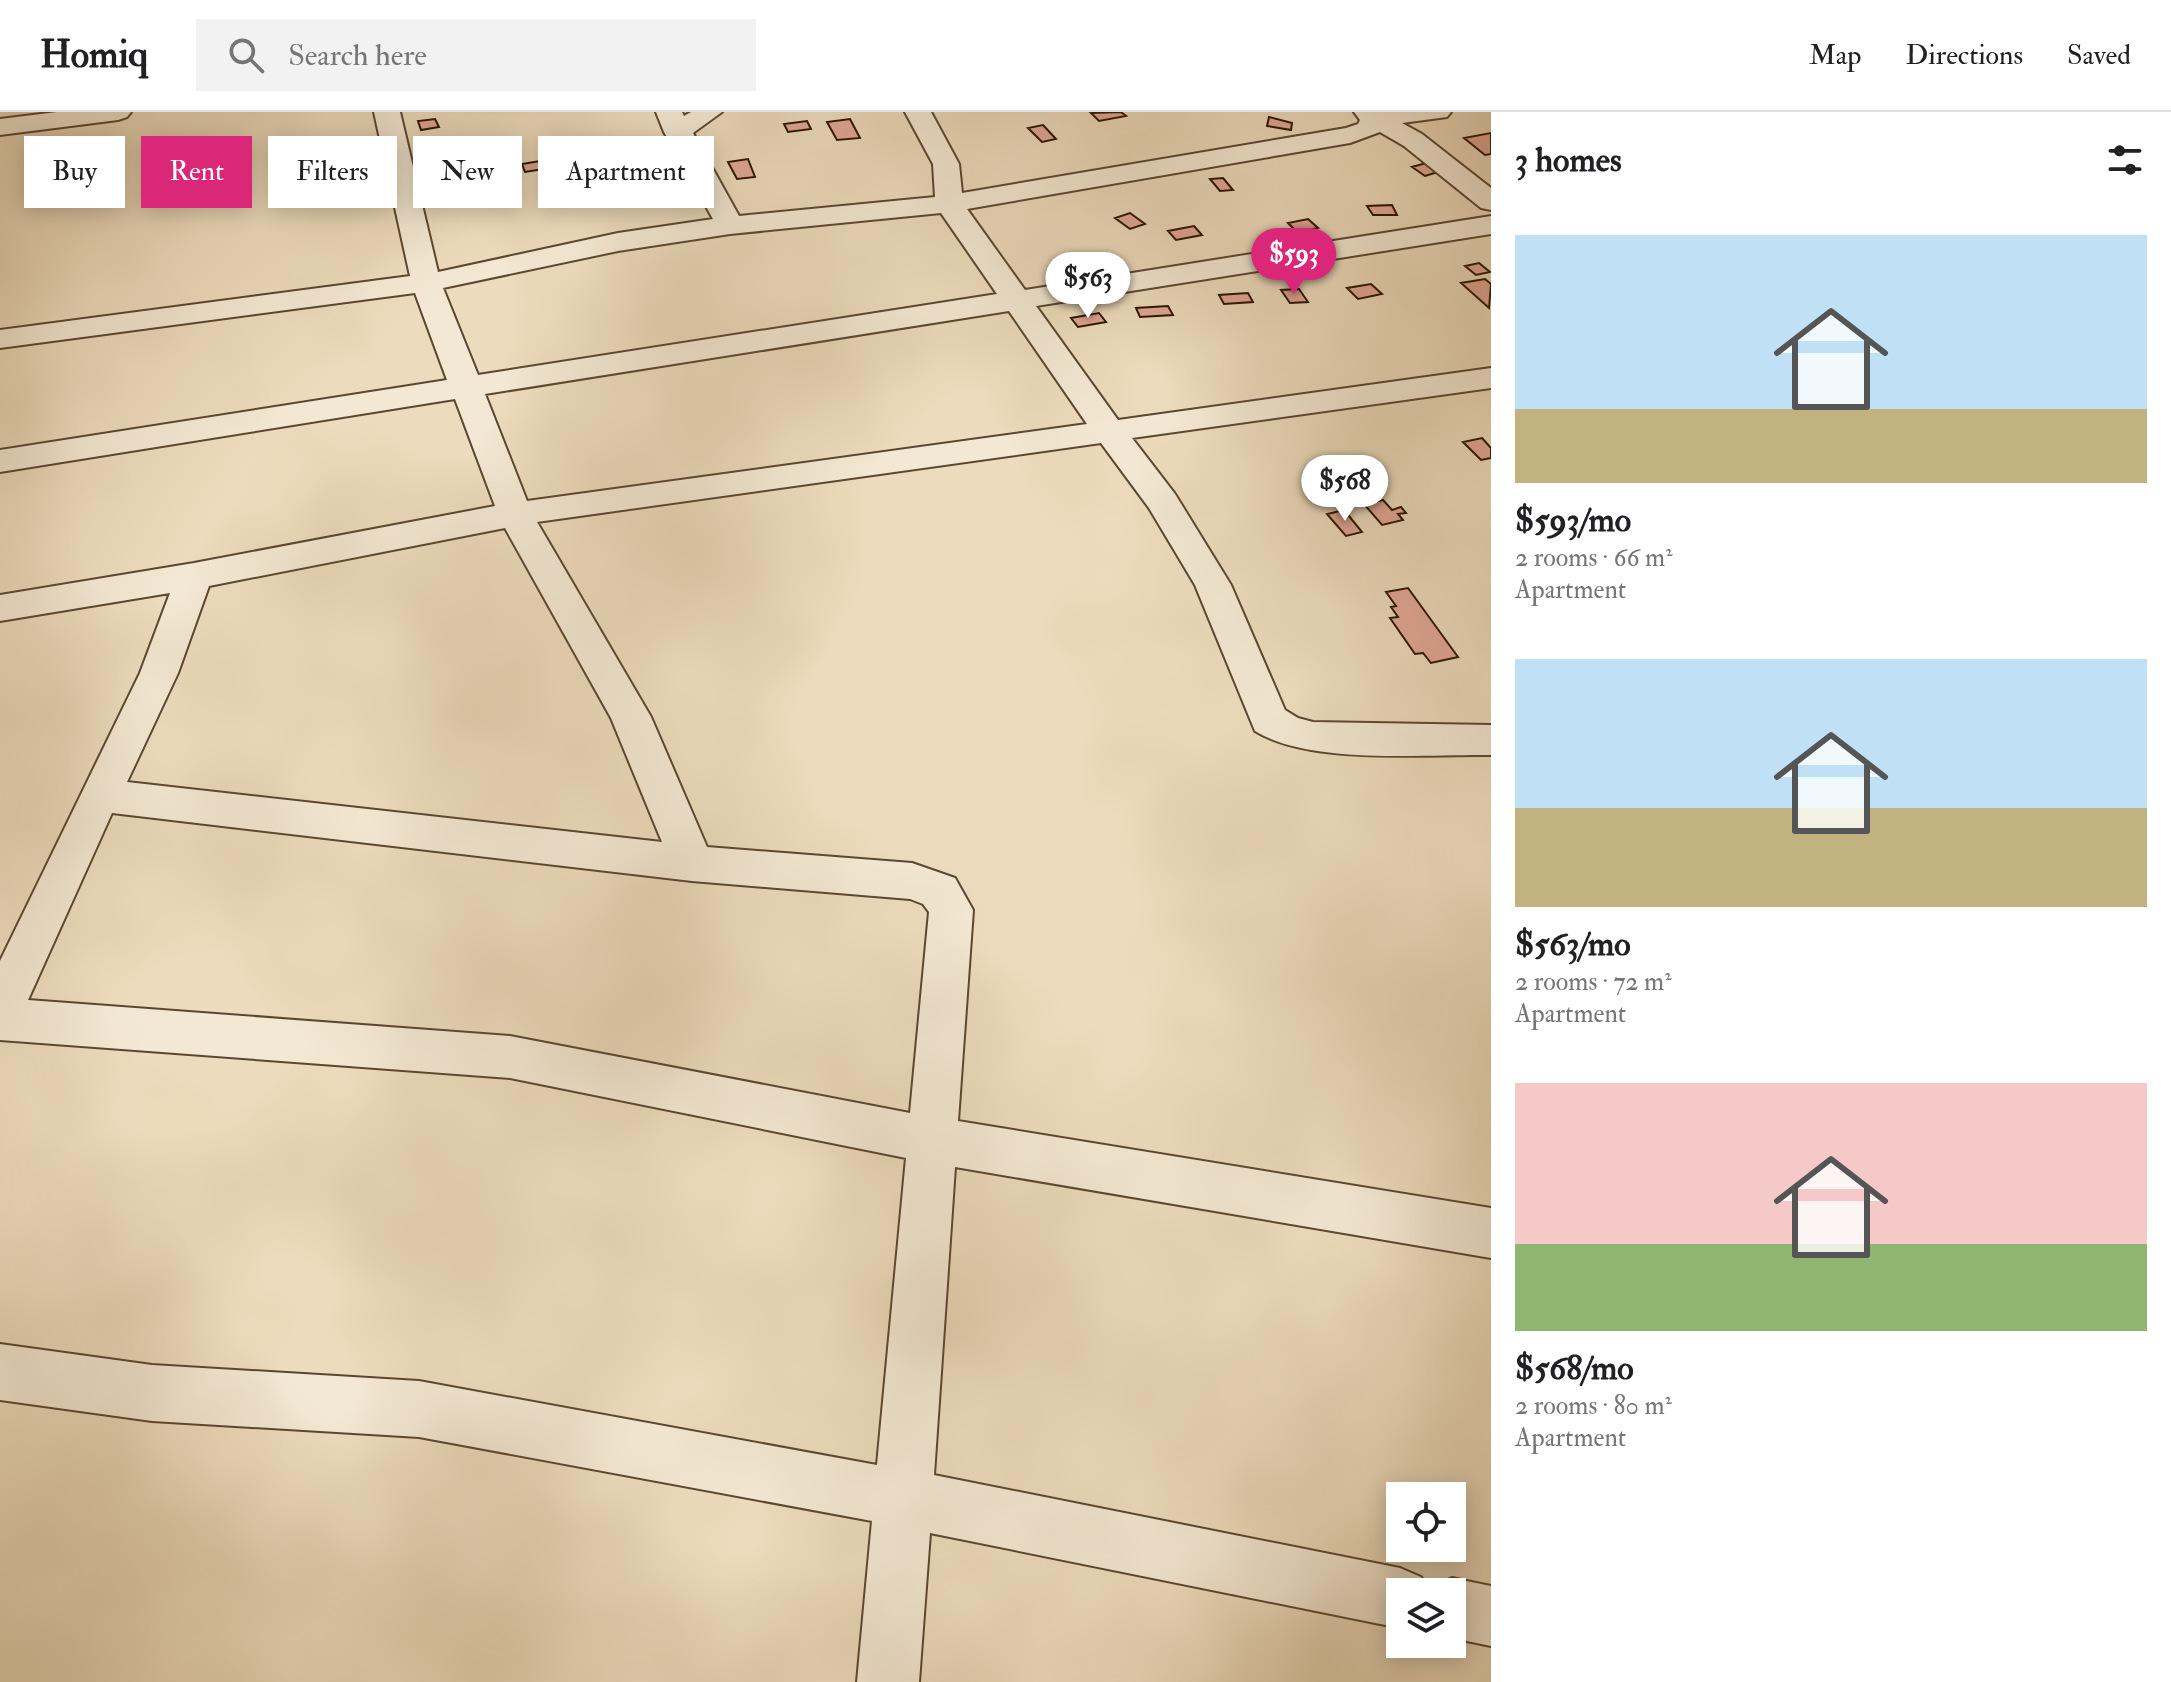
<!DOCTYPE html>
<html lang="en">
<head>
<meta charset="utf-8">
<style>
  :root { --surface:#fff; --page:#f2f2f2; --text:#202124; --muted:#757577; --line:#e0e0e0; --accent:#db2777 }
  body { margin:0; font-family:"IM FELL Double Pica",serif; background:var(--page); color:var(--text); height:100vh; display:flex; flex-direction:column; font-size:30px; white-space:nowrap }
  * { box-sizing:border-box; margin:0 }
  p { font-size:26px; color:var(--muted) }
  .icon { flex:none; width:44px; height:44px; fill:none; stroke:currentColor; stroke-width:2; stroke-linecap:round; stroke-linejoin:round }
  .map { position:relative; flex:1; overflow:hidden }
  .sheet { display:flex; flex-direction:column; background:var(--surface); width:680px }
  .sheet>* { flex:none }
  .top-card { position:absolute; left:24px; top:24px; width:760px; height:72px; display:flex; gap:16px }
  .controls { position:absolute; left:1386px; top:1370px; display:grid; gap:16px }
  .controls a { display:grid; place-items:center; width:80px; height:80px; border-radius:0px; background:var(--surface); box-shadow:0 4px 20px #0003; font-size:40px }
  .price { position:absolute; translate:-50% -68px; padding:0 18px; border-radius:28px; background:#fff; color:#222; font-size:26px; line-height:52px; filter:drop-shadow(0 2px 4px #0008) }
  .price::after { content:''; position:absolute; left:50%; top:48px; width:24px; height:18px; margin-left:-12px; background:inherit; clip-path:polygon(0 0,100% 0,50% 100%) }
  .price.active { background:var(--accent); color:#fff }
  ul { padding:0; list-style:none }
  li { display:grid; align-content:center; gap:16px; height:424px; padding:0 24px }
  li span { display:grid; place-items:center; height:248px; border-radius:0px; color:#555 }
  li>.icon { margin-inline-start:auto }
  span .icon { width:144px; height:144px; fill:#fffc; stroke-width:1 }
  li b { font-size:34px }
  h2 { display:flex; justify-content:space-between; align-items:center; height:96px; padding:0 24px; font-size:34px }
  .tag { padding:0 28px; border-radius:0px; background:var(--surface); box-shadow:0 4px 20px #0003; font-size:28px; line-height:72px }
  .tag.active { background:var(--accent); color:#fff }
  header { display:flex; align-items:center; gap:48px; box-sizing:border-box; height:112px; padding:0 40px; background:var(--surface); border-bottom:2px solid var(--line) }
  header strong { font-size:38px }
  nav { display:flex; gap:44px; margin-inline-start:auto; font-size:28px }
  .search { width:560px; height:72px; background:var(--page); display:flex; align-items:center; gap:20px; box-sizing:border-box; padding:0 28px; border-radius:0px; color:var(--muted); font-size:30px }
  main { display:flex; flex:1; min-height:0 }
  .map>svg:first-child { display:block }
  .building { fill:#e1a795; stroke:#2b1602; stroke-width:2 }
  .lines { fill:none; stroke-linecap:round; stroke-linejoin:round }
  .minor-casing { stroke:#5b4730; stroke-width:4 }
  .minor { fill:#f3e8d3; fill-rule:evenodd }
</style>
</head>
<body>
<header>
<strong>Homiq</strong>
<div class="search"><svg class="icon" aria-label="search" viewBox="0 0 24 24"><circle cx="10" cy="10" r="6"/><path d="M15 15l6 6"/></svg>Search here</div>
<nav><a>Map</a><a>Directions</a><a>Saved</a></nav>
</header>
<main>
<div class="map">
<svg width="1491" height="1570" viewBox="0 0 1491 1570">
  <rect width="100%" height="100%" fill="#ecdbbc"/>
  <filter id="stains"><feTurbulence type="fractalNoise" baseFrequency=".0025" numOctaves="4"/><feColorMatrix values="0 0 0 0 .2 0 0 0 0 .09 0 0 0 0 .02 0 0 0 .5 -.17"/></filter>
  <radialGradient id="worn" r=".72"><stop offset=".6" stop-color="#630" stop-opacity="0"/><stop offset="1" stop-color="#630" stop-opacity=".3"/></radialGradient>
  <!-- building -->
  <path class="building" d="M1121 0 1126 4 1099 9 1091 1Z
    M1269 5 1292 11 1291 18 1267 14Z
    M435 7 439 15 421 18 418 9Z
    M850 7 860 26 837 28 827 10Z
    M807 9 811 17 788 20 784 12Z
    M1043 13 1056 27 1042 30 1028 16Z
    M1491 21V42L1485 43 1464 26Z
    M748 47 755 65 737 67 728 50Z
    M546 48 550 56 525 60 522 52Z
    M1426 51 1438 60 1425 64 1412 55Z
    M581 54 583 57 590 56 593 62 586 64 588 68 575 70 568 56Z
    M465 64 469 72 440 76 438 68Z
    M1223 66 1233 78 1220 79 1210 67Z
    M495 82 499 90 479 93 475 86Z
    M1392 93 1397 103H1373L1367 94Z
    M1130 101 1145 112 1130 117 1115 106Z
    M1308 107 1318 116 1297 120 1288 111Z
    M1194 114 1202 123 1176 128 1168 119Z
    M1081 141 1089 148 1067 154 1060 147Z
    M1479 151 1490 160 1476 163 1465 154Z
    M1485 167 1491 172 1489 196 1461 171Z
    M1371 172 1382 182 1358 187 1347 176Z
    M1299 177 1308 190 1290 191 1281 178Z
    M1248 181 1253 190 1224 192 1219 183Z
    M1168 194 1173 203 1140 205 1136 196Z
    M1099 201 1106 210 1078 215 1071 206Z
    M1482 326 1491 336V346L1481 348 1463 330Z
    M1357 348 1368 359 1353 362 1342 351Z
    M1383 388 1392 398 1401 395 1406 401 1398 402 1403 408 1382 413 1364 392Z
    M1344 398 1362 420 1346 424 1327 402Z
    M1408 476 1458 545 1431 551 1423 541 1415 542 1390 506 1398 505 1391 495 1396 494 1386 480Z"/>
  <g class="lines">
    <!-- minor casing -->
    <g class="minor-casing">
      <path id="minor" d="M57 0H131L127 5 118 8 0 23V7Z
        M374 0H400L438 160 618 121 713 107 664 20 656 0H682L684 4 691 0H722L693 21 739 104 935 85 933 52 905 0H931L959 52 962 81 1346 16 1358 12 1360 8 1354 0H1451L1447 5 1402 11 1422 22 1491 76V98L1481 96 1404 34 1380 20 1350 31 967 97 1025 178 1491 104V122L1036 194 1118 308 1491 256V276L1132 326 1175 382 1231 473 1285 598 1298 606 1313 610 1491 613V643C1424 642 1310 653 1255 619L1195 473 1149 396 1101 331 537 410 651 605 707 735 912 751 955 766 973 798 958 1009 1491 1096V1146L955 1055 934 1363 1400 1456 1421 1465 1428 1480H1400V1516L930 1421 919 1570H857L872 1409 419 1325 152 1309 0 1288V1232L152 1253 419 1269 877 1353 906 1046 510 966 0 928V849L140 561 170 481 0 509V483L194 451 495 394 455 287 0 360V338L447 268 415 181 0 236V218L410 164ZM941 101 997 182 478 263 443 176 618 139 730 122ZM1009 199 1087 312 527 389 485 282ZM505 416 611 606 662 730 127 670 178 561 209 474ZM112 701 692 769 910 787 923 792 929 800 910 1001 510 924 28 888Z
        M1452 1466 1491 1474V1534L1452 1526V1480H1428L1431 1475Z"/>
    </g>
    <!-- minor -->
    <use href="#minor" class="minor"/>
  </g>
  <rect width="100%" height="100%" filter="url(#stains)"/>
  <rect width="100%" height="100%" fill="url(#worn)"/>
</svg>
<div class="controls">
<a><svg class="icon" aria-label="locate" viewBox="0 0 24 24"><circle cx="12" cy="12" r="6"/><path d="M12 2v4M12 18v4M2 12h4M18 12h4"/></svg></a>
<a><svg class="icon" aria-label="layers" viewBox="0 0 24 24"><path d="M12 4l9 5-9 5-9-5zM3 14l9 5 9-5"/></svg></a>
</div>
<b class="price active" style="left:1294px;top:184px">$593</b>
<b class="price" style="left:1088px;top:208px">$563</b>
<b class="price" style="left:1345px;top:411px">$568</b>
<div class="top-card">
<a class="tag">Buy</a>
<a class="tag active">Rent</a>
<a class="tag">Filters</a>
<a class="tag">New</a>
<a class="tag">Apartment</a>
</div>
</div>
<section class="sheet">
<h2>3 homes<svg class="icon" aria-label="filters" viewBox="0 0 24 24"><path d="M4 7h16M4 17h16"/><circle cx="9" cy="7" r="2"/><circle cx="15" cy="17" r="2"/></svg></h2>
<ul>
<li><span style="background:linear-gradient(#bfe0f5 70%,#c2b280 0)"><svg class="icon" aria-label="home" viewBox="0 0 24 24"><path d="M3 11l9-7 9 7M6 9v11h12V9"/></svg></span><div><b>$593/mo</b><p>2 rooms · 66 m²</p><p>Apartment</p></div></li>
<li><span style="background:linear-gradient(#bfe0f5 60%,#c2b280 0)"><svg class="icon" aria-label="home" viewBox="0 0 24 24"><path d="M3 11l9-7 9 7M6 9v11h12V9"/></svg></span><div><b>$563/mo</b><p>2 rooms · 72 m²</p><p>Apartment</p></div></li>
<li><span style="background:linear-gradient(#f6c9c9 65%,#8fb573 0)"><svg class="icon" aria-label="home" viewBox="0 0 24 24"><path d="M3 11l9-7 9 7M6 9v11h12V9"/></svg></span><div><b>$568/mo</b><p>2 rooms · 80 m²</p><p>Apartment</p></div></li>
</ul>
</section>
</main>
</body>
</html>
